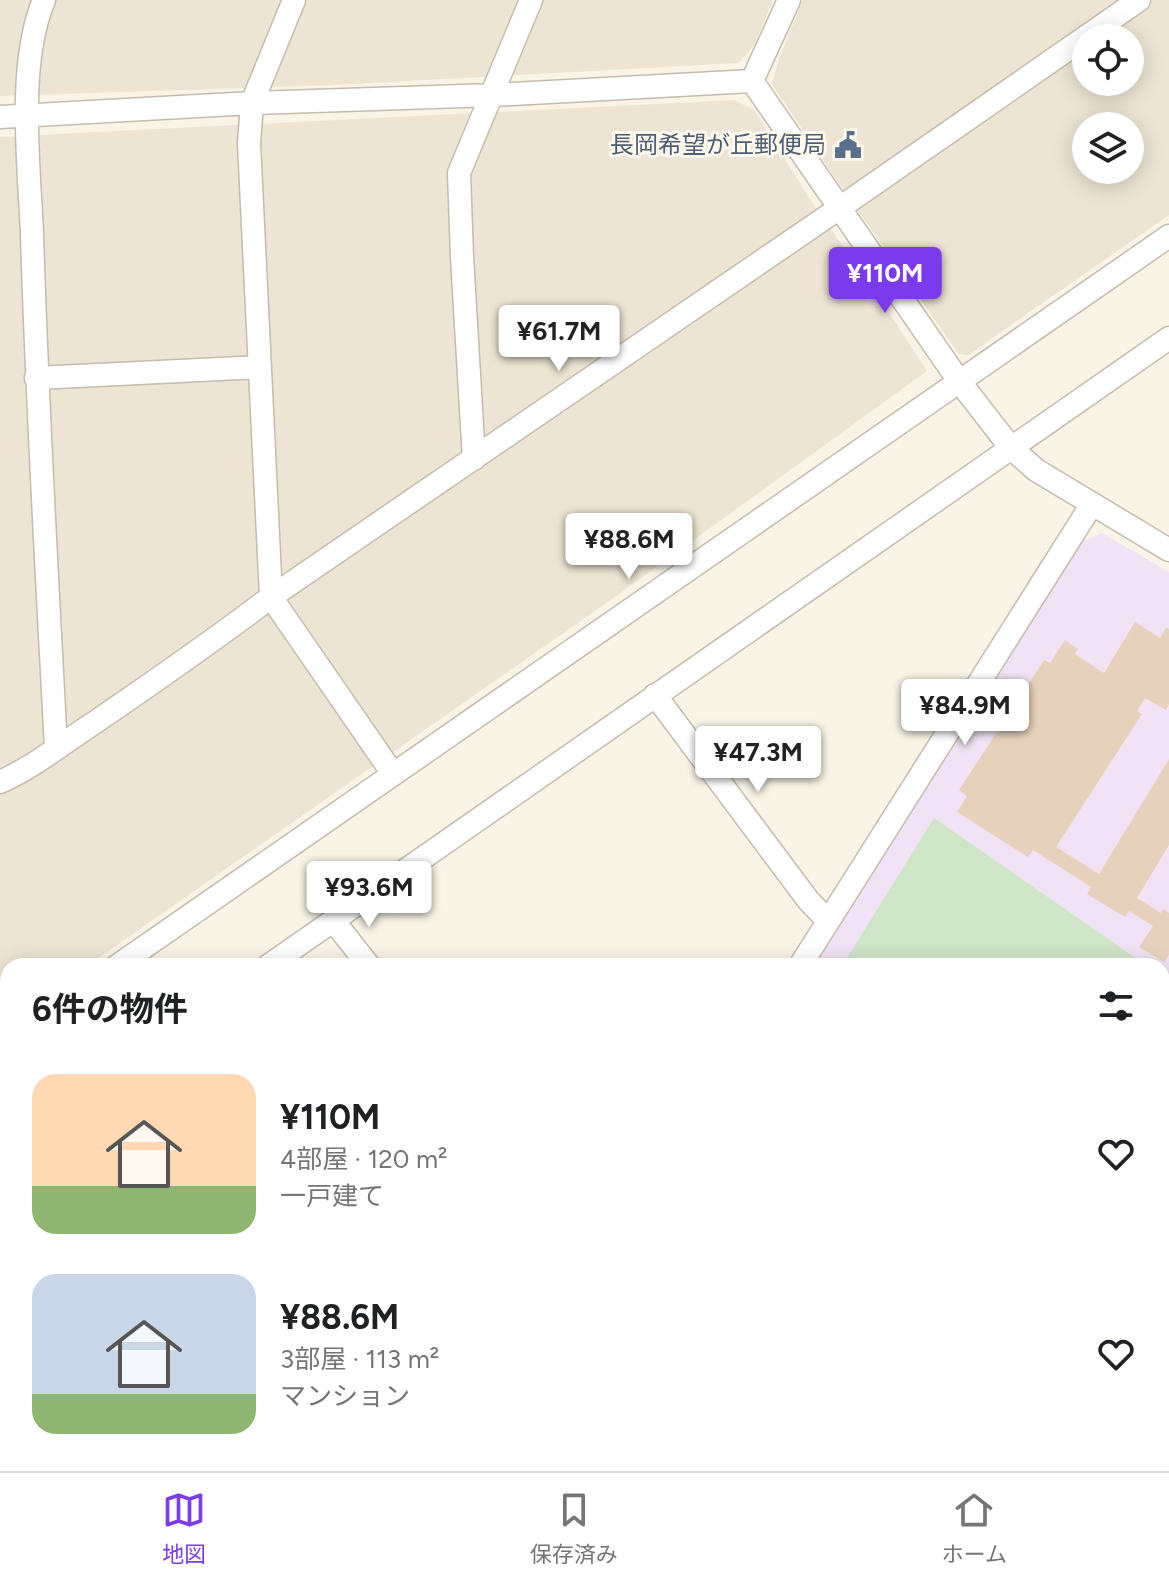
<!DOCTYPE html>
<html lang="ja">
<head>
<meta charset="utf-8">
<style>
  :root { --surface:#fff; --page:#f6f6f6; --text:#202124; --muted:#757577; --line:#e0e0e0; --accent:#7c3aed }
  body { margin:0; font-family:Figtree,"Noto Sans JP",sans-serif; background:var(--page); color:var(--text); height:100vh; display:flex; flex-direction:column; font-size:30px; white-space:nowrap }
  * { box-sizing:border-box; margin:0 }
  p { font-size:26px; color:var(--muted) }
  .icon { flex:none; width:44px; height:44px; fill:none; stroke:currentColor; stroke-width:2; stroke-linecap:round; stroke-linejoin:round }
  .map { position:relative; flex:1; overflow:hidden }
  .side { position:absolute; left:0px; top:958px; width:1170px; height:514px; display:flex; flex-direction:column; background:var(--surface); border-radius:24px 24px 0 0; box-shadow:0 4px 20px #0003 }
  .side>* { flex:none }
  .buttons { position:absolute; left:1072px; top:24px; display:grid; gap:16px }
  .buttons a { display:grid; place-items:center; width:72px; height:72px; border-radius:50%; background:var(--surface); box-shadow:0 4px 20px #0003; font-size:40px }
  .price { position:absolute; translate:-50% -68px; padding:0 18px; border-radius:8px; background:#fff; color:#222; font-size:26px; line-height:52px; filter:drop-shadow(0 2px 4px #0008) }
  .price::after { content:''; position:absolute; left:50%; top:48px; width:24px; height:18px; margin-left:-12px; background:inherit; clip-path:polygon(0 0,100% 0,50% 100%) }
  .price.active { background:var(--accent); color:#fff }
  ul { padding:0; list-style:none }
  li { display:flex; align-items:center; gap:24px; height:200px; padding:0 32px }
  li span { display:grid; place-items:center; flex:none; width:224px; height:160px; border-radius:24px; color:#555 }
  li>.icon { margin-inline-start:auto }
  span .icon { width:96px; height:96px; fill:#fffc; stroke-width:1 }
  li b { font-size:34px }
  h2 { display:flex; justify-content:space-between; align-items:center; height:96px; padding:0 32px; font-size:34px }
  .menu { display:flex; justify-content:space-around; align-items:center; height:112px; border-top:2px solid var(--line); background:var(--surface); font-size:22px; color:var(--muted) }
  .menu a { display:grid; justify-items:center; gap:4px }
  .menu .active { color:var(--accent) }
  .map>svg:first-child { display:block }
  .residential { fill:#ede4d3; fill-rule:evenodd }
  .education { fill:#f1e3f5 }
  .green { fill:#cfe5c7 }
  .building { fill:#e6d2bc }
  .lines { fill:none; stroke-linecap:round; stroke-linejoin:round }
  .minor-casing { stroke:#c6bbac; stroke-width:25 }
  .minor { stroke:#fff; stroke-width:22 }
  .labels { text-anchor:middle; stroke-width:6; stroke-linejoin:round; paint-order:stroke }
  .service-label { font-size:24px; fill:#4e5e75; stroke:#fcf8ec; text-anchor:end }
</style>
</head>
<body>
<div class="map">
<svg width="1169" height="1471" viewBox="0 0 1169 1471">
  <rect width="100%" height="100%" fill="#f9f4e6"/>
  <!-- residential -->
  <path class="residential" d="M0 0H773L755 44 738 63 333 85 0 96Z
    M803 0H1169V215L968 355 959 354 837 181 772 84 780 56ZM1086 38H1130V82H1086ZM1086 126H1130V170H1086Z
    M734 100 754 110 811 201 880 299 927 371 612 599 87 966H8V1021L0 1026V137Z"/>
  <!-- education -->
  <path class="education" d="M1102 533 1169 572V1166L1162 1177V966H812L1080 542Z
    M864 1464H970L965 1471H871Z"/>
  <!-- green -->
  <path class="green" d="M934 818 1147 966H842Z
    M0 1294 8 1305V1464H115L120 1471H0Z"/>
  <!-- building -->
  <path class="building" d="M1135 622 1160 638 1166 628 1169 629V704L1166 710 1145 698 1137 711 1142 714 1056 847 1099 874 1169 759V845L1137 898 1161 913 1163 909 1169 913V955L1164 962 1139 947 1153 926 1129 911 1125 917 1087 894 1091 887 1033 850 1028 857 957 812 967 796 959 790 1044 660 1050 663 1065 640 1078 649 1075 654 1104 673Z
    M1169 1000V1050L1162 1046V1012Z"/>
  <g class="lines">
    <!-- minor casing -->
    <g class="minor-casing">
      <path id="minor" d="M44 0C17 64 29 165 32 234 37 405 47 576 56 748
        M294 0 252 103 249 143 271 597 393 774
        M789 0 752 81 959 381 1011 448 1036 470 1169 550
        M0 117 252 103 493 95 752 81
        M36 378 260 367
        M474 459 462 257 459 173 531 0
        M655 695 808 900 828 921
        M0 782C34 767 63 743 94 723 154 682 213 641 271 597L838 209 1139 0
        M333 920 369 966
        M117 966 1169 236
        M268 966 1169 338
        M800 966 1092 504
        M0 1047 8 1042
        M0 1156 8 1150
        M0 1273 8 1284
        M1162 1359 1169 1357
        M135 1464 140 1471
        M829 1464 836 1471
        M1097 1464 1099 1471
        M490 1471 495 1464
        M719 1471 723 1464"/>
    </g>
    <!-- minor -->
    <use href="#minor" class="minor"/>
  </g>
  <!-- icons -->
  <defs>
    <g id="civic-bare" transform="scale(2.16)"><path d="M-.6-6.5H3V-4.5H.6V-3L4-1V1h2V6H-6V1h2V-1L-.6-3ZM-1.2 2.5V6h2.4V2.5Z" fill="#5c6f8a" stroke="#fcf8ec" stroke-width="2.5" paint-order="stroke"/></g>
  </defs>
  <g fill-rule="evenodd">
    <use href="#civic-bare" x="848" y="145"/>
  </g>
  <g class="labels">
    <!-- service labels -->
    <g class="service-label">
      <text x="826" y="153">長岡希望が丘郵便局</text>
    </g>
  </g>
</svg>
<div class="buttons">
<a><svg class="icon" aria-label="locate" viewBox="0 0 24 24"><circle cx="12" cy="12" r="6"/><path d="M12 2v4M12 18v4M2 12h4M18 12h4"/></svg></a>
<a><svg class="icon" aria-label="layers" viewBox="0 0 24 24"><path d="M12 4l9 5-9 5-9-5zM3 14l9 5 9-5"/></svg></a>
</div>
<b class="price active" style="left:885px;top:315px">¥110M</b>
<b class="price" style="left:559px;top:373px">¥61.7M</b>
<b class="price" style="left:629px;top:581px">¥88.6M</b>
<b class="price" style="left:965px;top:747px">¥84.9M</b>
<b class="price" style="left:758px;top:794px">¥47.3M</b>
<b class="price" style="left:369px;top:929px">¥93.6M</b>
<section class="side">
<h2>6件の物件<svg class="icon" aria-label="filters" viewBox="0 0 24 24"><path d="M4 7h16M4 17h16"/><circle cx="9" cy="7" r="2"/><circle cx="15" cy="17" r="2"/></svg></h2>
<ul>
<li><span style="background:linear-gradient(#ffd9b3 70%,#8fb573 0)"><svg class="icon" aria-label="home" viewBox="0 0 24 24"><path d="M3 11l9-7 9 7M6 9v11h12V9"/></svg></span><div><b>¥110M</b><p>4部屋 · 120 m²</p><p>一戸建て</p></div><svg class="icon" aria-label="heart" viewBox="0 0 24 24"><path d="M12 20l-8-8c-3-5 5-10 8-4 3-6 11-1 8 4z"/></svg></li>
<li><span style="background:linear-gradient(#c9d6e8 75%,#8fb573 0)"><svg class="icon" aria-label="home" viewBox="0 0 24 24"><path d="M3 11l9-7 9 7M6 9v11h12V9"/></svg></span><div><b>¥88.6M</b><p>3部屋 · 113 m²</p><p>マンション</p></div><svg class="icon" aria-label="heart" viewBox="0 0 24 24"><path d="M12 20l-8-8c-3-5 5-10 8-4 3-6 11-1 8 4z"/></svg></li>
</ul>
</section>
</div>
<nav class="menu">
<a class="active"><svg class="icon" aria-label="map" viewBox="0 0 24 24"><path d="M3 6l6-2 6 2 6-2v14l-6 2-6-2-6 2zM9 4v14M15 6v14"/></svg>地図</a>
<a><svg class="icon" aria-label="saved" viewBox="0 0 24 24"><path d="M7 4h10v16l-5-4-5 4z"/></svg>保存済み</a>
<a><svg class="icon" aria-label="home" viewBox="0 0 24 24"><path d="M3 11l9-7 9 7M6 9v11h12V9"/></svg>ホーム</a>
</nav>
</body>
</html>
